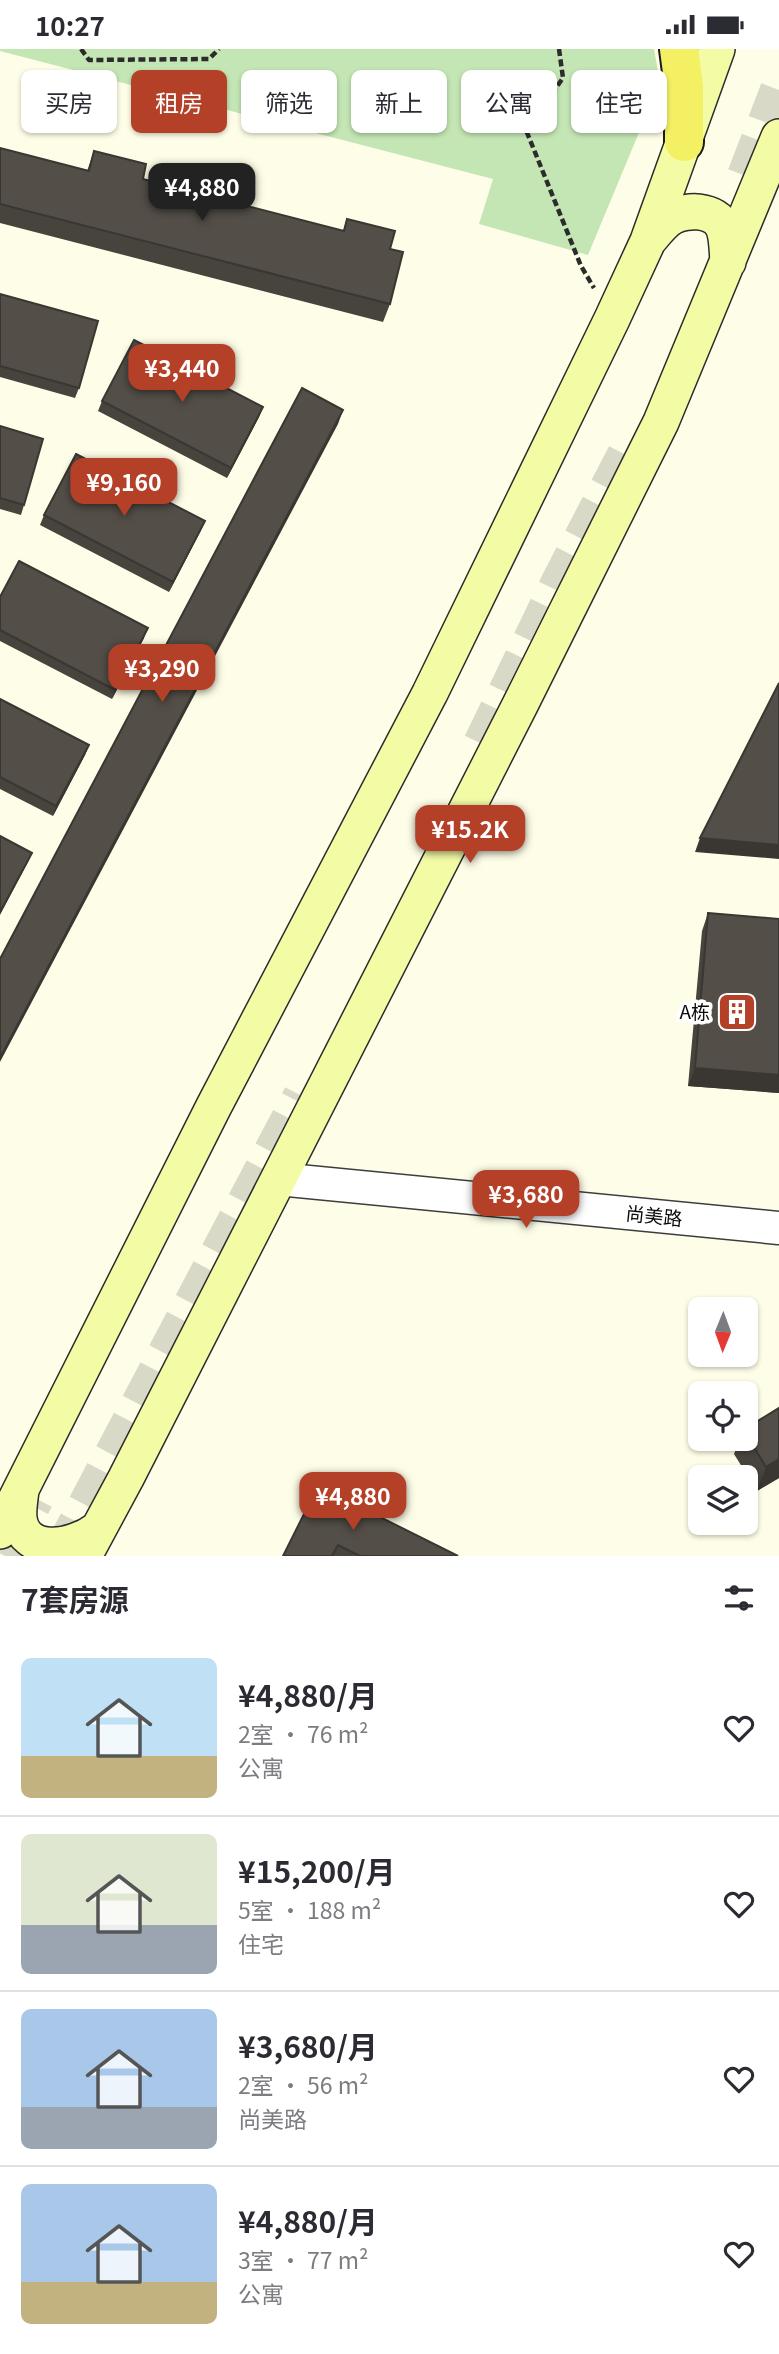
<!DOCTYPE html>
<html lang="zh">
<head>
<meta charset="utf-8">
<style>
  :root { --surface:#fff; --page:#f7f7f7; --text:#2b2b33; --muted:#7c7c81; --line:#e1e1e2; --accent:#b54028 }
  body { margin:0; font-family:Georgia,"Noto Sans SC",serif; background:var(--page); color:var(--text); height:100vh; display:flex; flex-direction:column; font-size:26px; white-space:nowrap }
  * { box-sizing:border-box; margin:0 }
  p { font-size:23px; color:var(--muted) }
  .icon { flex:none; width:38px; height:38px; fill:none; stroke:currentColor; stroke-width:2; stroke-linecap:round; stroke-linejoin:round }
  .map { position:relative; height:1507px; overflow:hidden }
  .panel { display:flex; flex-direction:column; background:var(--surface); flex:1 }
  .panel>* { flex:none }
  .top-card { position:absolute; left:21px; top:21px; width:738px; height:63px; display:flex; gap:14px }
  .needle { width:46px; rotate:181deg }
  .fabs { position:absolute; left:688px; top:1248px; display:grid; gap:14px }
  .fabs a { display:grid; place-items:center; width:70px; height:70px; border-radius:10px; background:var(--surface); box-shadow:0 2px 5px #0004; font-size:35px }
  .price { position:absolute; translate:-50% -60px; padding:0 16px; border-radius:14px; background:var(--accent); color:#fff; font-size:23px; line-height:46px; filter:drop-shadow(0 2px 4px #0008) }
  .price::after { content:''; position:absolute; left:50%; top:42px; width:21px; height:16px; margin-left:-10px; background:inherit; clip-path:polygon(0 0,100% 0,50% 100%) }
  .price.active { background:#222; color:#fff }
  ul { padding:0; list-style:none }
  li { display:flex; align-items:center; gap:21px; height:175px; padding:0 21px }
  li+li { border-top:2px solid var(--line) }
  li span { display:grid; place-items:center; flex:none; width:196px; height:140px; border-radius:10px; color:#555 }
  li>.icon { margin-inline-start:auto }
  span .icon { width:84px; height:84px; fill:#fffc; stroke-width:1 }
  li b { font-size:30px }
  h2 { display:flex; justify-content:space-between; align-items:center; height:84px; padding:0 21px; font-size:30px }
  .chip { padding:0 24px; border-radius:10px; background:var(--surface); box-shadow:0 2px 5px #0004; font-size:24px; line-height:63px }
  .chip.active { background:var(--accent); color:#fff }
  .status { display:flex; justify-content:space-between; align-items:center; height:49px; padding:0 35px; background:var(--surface); direction:ltr }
  .status svg { height:19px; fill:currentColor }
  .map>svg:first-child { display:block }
  .green { fill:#c4e6b4 }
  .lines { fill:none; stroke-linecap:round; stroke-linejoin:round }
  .primary-tunnel { stroke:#d9d9c7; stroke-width:38; stroke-dasharray:38 19; stroke-linecap:butt }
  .tertiary-casing { stroke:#3d3d3d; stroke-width:35 }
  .secondary-casing { stroke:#2c2c2c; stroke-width:38 }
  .primary-casing { stroke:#1b1b1b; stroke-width:42 }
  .path { stroke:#2c2c2c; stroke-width:4.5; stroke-dasharray:7 3.5; stroke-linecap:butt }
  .tertiary { stroke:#fff; stroke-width:32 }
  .secondary { stroke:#f3fca5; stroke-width:35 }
  .primary { stroke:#f4f063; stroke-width:38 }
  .wall { fill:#47433d }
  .shaded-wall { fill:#3a3732 }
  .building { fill:#534e47; stroke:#3a3732; stroke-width:2 }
  .labels { text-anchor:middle; stroke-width:7; stroke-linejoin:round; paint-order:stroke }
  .poi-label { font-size:19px; fill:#0a0a0a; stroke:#fff; text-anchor:end }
  .street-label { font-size:19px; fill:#0a0a0a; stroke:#fff }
</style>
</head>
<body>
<div class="status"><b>10:27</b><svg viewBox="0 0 49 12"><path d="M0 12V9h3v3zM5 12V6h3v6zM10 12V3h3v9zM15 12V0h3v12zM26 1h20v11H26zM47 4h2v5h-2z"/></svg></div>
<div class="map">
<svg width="779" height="1507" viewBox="0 0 779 1507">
  <rect width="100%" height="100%" fill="#fefee8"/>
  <!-- green -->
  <path class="green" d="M0 0H654L660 33 588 206 479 175 493 130 0 2Z"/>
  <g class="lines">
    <!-- primary-tunnel -->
    <path class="primary-tunnel" d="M746 127 779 41
      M482 695 559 535 630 398
      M5 1507 35 1449
      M60 1507 302 1047"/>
    <!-- tertiary casing -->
    <g class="tertiary-casing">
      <path id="tertiary" d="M278 1130 779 1179"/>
    </g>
    <!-- secondary casing -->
    <g class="secondary-casing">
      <path id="secondary" d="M648 192C655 184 663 173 672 168 679 164 691 162 699 163 729 167 726 188 728 213
        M21 1441C20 1450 18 1460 19 1469 24 1507 72 1500 98 1480
        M0 1482 214 1057 430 644 612 270 648 192 717 0
        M84 1507 126 1429 520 656 661 373 779 88"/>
    </g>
    <!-- primary casing -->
    <g class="primary-casing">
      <path id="primary" d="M679 0 684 38V93"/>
    </g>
    <!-- path -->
    <path class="path" d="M81 0 89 11 209 10 219 0
      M559 0 563 29 526 81 581 217 594 239"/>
    <!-- tertiary -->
    <use href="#tertiary" class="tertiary"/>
    <!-- secondary -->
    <use href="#secondary" class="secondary"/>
    <!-- primary -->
    <use href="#primary" class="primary"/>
  </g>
  <!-- wall -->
  <path class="wall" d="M0 99 87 122 94 102 143 130 343 182 347 170 390 200V255L383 273 0 174Z
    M0 245 79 339 75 349 0 328Z
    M102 352 263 358 259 368 227 429 98 362Z
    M0 377 24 456 21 466 0 460Z
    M44 466 205 472 201 481 169 543 40 476Z
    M0 548 144 589 112 650 0 592Z
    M0 650 89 696 85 706 53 767 0 740Z
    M708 864 779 870V1044L688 1037 702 882Z
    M746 1379 779 1429 757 1442 734 1405 740 1390H746Z
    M318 1437 458 1507H283Z"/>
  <!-- shaded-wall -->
  <path class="shaded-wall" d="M263 358 259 368 227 429 231 419Z
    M343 361 338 375 0 1013V1009Z
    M205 472 201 481 169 543 173 533Z
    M148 579 144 589 112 650 115 641Z
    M89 696 85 706 53 767 56 757Z
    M700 789 779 796V810L695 803Z
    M32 804 28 813 0 866V863Z
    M695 1019 779 1026V1044L688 1037Z
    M779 1410V1429L757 1442 766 1418Z"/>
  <!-- building -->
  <path class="building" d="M0 99 89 122 94 102 146 115 143 130 344 182 347 170 395 182 390 200 403 203 390 255 0 155Z
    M0 245 98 272 79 339 0 317Z
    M134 291 263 358 231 419 102 352Z
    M302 339 343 361 0 1009V910Z
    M0 377 43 390 24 456 0 449Z
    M76 405 205 472 173 533 44 466Z
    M19 512 148 579 115 641 0 581V548Z
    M779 634V796L700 789Z
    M0 650 89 696 56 757 0 728Z
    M0 787 32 804 0 863Z
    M708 864 779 870V1026L695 1019Z
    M779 1359V1410L766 1418 746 1385V1379Z
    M318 1437 458 1507H360L338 1496 332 1507H283Z"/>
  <!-- icons -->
  <defs>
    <g id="building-square" transform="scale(2.0125)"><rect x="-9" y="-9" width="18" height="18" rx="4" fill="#b54028" stroke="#fff"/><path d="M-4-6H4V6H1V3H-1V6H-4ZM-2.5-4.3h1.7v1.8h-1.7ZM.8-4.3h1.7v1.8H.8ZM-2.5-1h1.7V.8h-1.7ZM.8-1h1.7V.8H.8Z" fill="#fff"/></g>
  </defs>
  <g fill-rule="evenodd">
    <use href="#building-square" x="737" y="963"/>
  </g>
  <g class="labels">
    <!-- poi labels -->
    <g class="poi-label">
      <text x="710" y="970">A栋</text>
    </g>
    <!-- street labels -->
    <g class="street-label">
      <text transform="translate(654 1167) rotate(6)" y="7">尚美路</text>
    </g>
  </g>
</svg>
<div class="fabs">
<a><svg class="needle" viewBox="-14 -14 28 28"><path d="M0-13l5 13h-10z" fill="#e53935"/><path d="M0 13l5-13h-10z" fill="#7c7c81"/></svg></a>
<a><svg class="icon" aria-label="locate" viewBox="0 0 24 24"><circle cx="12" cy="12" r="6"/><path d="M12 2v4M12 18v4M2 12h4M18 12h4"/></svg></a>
<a><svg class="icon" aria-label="layers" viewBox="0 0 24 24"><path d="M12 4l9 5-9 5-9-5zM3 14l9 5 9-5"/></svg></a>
</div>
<b class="price active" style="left:202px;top:174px">¥4,880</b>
<b class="price" style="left:182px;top:355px">¥3,440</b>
<b class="price" style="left:124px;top:469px">¥9,160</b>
<b class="price" style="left:162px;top:655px">¥3,290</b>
<b class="price" style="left:470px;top:816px">¥15.2K</b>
<b class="price" style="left:526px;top:1181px">¥3,680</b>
<b class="price" style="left:353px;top:1483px">¥4,880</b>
<div class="top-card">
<a class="chip">买房</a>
<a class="chip active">租房</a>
<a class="chip">筛选</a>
<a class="chip">新上</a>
<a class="chip">公寓</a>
<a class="chip">住宅</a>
</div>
</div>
<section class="panel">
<h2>7套房源<svg class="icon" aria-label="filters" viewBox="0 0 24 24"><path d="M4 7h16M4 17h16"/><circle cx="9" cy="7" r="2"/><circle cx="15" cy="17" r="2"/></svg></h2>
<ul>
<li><span style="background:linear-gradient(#bfe0f5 70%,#c2b280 0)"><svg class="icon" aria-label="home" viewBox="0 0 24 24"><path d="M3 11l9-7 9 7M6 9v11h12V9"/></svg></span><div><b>¥4,880/月</b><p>2室 · 76 m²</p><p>公寓</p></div><svg class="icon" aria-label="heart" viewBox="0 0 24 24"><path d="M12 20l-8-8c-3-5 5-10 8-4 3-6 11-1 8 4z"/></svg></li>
<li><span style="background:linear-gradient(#dfe7d0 65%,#9aa5b1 0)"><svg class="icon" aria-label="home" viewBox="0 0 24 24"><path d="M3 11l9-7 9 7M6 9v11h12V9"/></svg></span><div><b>¥15,200/月</b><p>5室 · 188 m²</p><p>住宅</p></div><svg class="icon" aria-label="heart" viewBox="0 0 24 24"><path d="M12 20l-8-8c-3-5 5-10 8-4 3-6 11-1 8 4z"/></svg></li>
<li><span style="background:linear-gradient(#a9c7e8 70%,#9aa5b1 0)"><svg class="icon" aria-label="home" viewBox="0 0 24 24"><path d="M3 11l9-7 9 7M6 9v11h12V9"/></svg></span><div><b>¥3,680/月</b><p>2室 · 56 m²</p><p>尚美路</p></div><svg class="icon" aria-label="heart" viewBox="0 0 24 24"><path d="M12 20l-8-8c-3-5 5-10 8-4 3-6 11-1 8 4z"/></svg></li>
<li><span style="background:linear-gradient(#a9c7e8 70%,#c2b280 0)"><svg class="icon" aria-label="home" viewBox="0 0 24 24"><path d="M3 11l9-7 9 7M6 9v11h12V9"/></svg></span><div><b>¥4,880/月</b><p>3室 · 77 m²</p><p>公寓</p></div><svg class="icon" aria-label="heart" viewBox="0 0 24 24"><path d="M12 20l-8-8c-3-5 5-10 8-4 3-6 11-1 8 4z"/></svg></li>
</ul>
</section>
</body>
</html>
